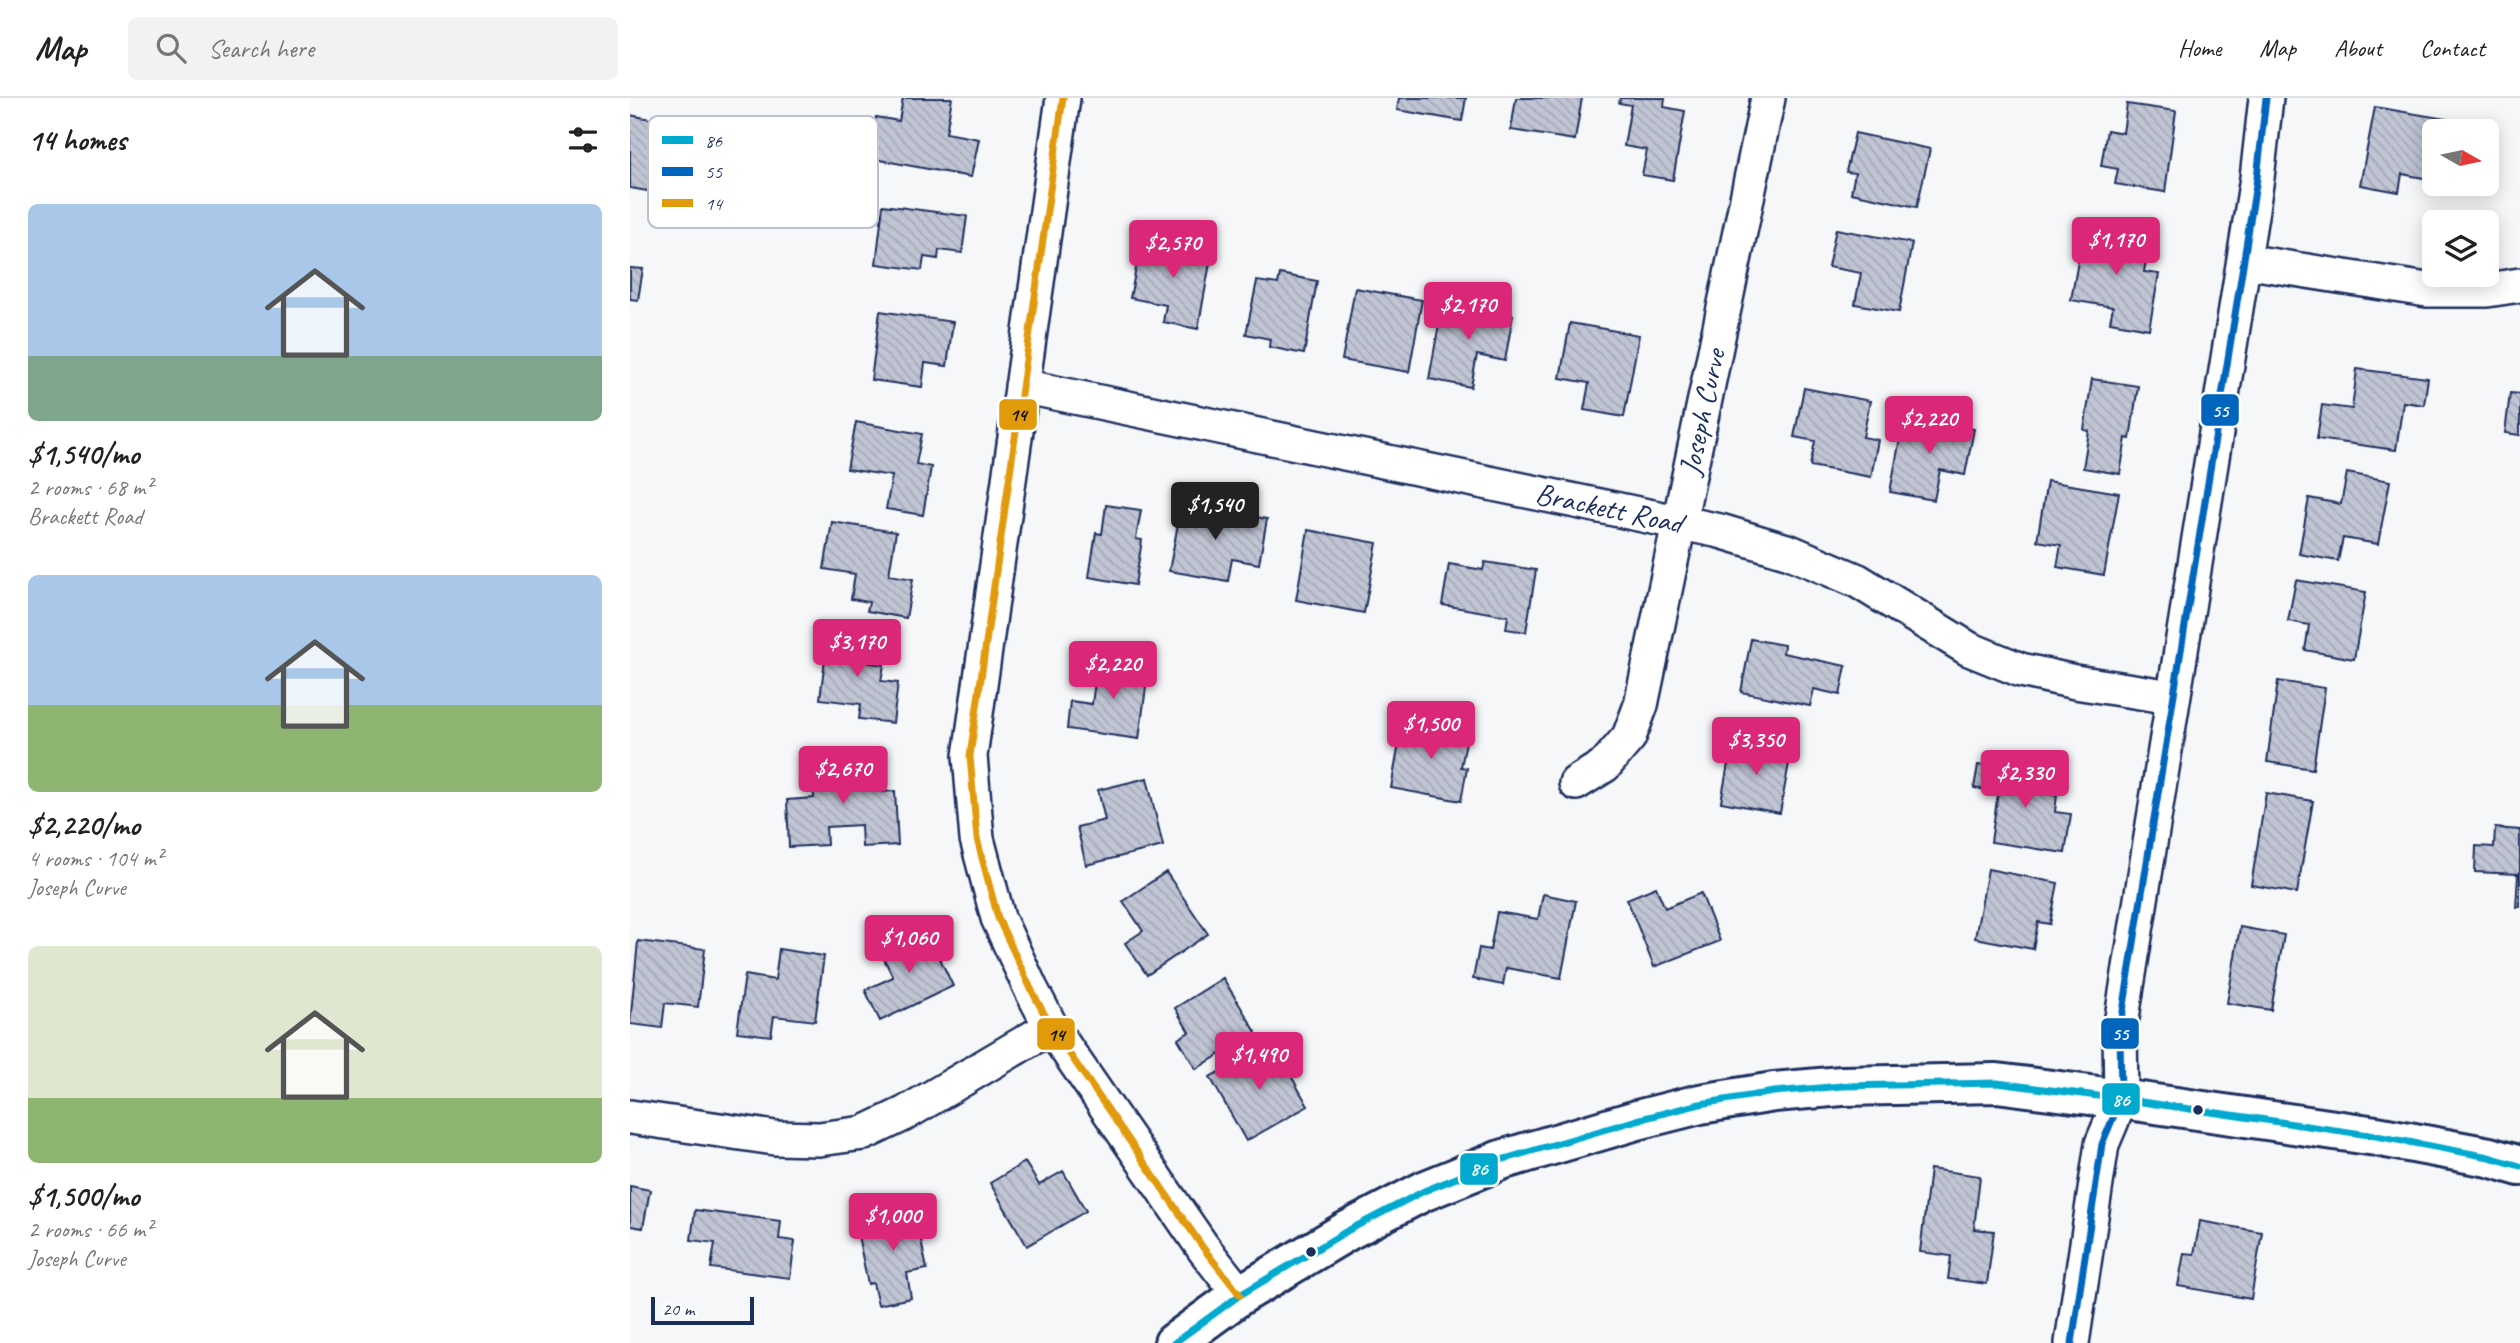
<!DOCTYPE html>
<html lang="en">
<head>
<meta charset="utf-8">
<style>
  :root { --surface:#fff; --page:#f2f2f2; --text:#222; --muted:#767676; --line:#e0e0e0; --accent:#db2777 }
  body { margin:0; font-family:Caveat,sans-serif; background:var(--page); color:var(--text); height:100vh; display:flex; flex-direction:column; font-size:26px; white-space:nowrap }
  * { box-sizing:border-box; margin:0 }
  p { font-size:23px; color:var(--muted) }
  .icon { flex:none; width:38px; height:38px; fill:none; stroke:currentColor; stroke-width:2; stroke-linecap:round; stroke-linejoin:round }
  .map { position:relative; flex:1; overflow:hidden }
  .details { display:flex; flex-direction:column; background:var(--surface); width:630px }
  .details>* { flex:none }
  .needle { width:46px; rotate:99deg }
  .controls { position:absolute; left:1792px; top:21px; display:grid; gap:14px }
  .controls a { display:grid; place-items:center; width:77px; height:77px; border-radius:10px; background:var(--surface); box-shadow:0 4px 18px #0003; font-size:35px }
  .scale { position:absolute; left:21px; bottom:18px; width:103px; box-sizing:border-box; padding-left:7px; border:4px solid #1b2f5e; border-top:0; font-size:19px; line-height:24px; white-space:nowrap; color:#1b2f5e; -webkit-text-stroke:5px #fff; paint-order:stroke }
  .price { position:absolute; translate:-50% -60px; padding:0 16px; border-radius:7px; background:var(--accent); color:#fff; font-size:23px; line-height:46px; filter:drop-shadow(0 2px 4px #0008) }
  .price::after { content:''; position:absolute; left:50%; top:42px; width:21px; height:16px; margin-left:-10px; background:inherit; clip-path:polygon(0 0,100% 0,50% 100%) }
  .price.active { background:#222; color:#fff }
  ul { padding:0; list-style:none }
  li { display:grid; align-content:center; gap:14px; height:371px; padding:0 28px }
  li span { display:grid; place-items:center; height:217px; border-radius:10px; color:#555 }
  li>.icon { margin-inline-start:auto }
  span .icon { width:126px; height:126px; fill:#fffc; stroke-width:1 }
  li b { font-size:30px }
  h2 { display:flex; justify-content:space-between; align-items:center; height:84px; padding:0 28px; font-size:30px }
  header { display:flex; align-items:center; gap:42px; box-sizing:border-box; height:98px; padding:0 35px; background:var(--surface); border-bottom:2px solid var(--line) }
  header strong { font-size:33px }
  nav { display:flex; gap:38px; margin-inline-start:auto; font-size:24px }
  .search { width:490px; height:63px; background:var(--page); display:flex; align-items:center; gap:18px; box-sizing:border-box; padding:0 24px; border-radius:10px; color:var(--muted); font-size:26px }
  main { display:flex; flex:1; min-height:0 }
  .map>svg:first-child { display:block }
  .building { fill:url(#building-back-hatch); stroke:#1b2f5e; stroke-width:2 }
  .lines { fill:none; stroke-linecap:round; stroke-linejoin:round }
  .minor-casing { stroke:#1b2f5e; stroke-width:38 }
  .tertiary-casing { stroke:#1b2f5e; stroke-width:44 }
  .minor { stroke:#fff; stroke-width:33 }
  .tertiary { stroke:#fff; stroke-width:38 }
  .bus-1-casing { stroke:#fff; stroke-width:12 }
  .bus-2-casing { stroke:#fff; stroke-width:12 }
  .bus-3-casing { stroke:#fff; stroke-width:12 }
  .bus-1 { stroke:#00a9ce; stroke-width:7 }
  .bus-2 { stroke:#0065bd; stroke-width:7 }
  .bus-3 { stroke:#e19a09; stroke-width:7 }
  .bus-dot { fill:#1b2f5e; stroke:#fff; stroke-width:2.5 }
  .labels { text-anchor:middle; stroke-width:7; stroke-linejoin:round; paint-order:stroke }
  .street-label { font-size:30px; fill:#1b2f5e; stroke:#fff }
  .key { fill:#fff; stroke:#bbc1cf; stroke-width:2 }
  .key-label { font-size:19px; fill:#1b2f5e }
  .line-badge { stroke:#fff; stroke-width:2.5 }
  .badge-label { font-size:19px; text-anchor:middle; font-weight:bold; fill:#fff }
  .pale-badge-label { font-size:19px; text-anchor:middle; font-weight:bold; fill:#111 }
</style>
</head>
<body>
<header>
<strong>Map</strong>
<div class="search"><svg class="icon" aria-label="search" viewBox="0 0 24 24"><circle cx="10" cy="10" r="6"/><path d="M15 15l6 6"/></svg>Search here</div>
<nav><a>Home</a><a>Map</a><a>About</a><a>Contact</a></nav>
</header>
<main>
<section class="details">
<h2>14 homes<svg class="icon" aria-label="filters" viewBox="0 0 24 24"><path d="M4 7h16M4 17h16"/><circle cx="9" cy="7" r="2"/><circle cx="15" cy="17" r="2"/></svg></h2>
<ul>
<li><span style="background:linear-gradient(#a9c7e8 70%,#7fa58c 0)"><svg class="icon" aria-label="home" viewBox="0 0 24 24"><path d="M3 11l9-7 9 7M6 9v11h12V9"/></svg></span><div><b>$1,540/mo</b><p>2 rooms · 68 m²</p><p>Brackett Road</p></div></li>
<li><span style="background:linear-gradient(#a9c7e8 60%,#8fb573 0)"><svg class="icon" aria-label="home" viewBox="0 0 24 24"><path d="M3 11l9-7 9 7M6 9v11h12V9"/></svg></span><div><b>$2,220/mo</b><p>4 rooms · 104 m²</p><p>Joseph Curve</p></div></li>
<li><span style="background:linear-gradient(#dfe7d0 70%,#8fb573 0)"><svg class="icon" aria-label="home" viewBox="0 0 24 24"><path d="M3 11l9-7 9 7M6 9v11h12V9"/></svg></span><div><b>$1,500/mo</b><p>2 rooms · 66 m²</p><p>Joseph Curve</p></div></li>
</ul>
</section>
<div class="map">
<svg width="1890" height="1245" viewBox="0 0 1890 1245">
  <defs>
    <pattern id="building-back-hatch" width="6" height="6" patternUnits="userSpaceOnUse" patternTransform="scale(1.75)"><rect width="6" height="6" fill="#c0c4d3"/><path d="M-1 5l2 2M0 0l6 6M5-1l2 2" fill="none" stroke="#a4a9b8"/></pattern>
  </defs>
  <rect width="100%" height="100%" fill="#f6f7f9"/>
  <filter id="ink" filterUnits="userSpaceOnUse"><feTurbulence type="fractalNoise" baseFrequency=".0143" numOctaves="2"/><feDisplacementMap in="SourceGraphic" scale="14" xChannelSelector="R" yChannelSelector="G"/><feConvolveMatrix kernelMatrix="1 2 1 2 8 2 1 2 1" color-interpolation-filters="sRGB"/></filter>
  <g filter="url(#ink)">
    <!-- building -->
    <path class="building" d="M273 0H322L316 35 349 41 341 79 239 60 246 19 269 23Z
      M769 0H836L832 23 767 12Z
      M886 0H952L945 42 881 32Z
      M990 0H1035L1034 9 1055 13 1043 82 1012 77 1017 52 994 48 1001 7 989 5Z
      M1497 6 1546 13 1535 94 1485 86 1488 71 1471 68 1477 32 1493 35Z
      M1745 9 1816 21 1814 33H1804V82L1772 76 1769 94 1730 87Z
      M0 17 41 25 29 95 0 90Z
      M1225 35 1300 51 1287 109 1221 95 1225 75 1216 74Z
      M253 107 337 118 332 155 309 152 308 161 294 159 292 172 246 166Z
      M1454 130 1520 141 1514 174 1529 176 1519 231 1480 224 1483 209 1441 202Z
      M1206 131 1282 145 1269 214 1225 206 1231 175 1198 169Z
      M512 140 582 154 568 231 533 224 536 207 500 200Z
      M0 170 13 171 8 202 0 201Z
      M650 176 687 183 674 256 639 249 640 241 616 236 627 183 648 186Z
      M725 190 792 202 779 274 712 262Z
      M813 204 883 217 875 263 847 257 841 289 799 281Z
      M250 213 323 224 317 268 295 265 292 289 241 282Z
      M940 225 1009 237 994 319 954 312 959 285 930 280Z
      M1727 271 1798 280 1794 307 1773 304 1766 352 1687 341 1692 307 1722 311Z
      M1462 281 1508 288 1500 341 1496 340 1490 376 1453 370 1459 333 1454 332Z
      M1174 290 1240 303 1233 339 1248 342 1241 379 1180 368 1185 343 1164 339Z
      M1880 295 1890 296V337L1875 335Z
      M1274 319 1344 331 1335 377 1310 372 1304 402 1260 394Z
      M226 324 292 336 286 366 301 369 293 417 256 411 262 378 217 371Z
      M1717 375 1760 383 1748 446 1713 440 1708 463 1669 456 1679 400 1711 406Z
      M1417 383 1489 395 1474 477 1427 469 1431 447 1407 443Z
      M552 405 637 421 629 466 602 461 598 483 539 473Z
      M476 407 511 412 506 441 512 442 505 487 459 479 466 435 472 436Z
      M202 424 266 434 259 477 283 481 276 520 237 513 239 504 221 501 225 476 194 471Z
      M678 432 747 445 734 515 666 502Z
      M855 464 906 472 896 534 876 531 878 518 812 507 819 466 853 472Z
      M1666 482 1736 494 1724 561 1675 552 1679 527 1658 523Z
      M198 537 242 543 239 565 254 567 251 583 268 585 263 625 229 621 231 606 190 601Z
      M1121 541 1154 547 1153 555 1216 568 1210 597 1184 591 1180 608 1111 594Z
      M468 560 519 567 509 641 437 631 440 603 462 606Z
      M1648 583 1695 590 1683 671 1637 664Z
      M773 623 838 634 831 669 837 670 831 703 761 690Z
      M1102 644 1161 654 1150 715 1091 704Z
      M231 659 232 679 249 678 251 694 265 693 268 747 232 749 231 727 196 729 197 747 159 749 157 702 184 700 182 662Z
      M1348 667 1420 677 1417 696 1427 697 1425 714 1441 716 1435 755 1361 744 1368 694 1344 690Z
      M517 680 533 748 456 767 447 729 475 722 468 692Z
      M1636 695 1683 703 1667 795 1621 787Z
      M1865 730 1890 732V809H1886L1888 776 1845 774 1846 748 1864 749Z
      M1358 771 1428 785 1420 826 1408 824 1403 851 1345 840Z
      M536 774 578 836 517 877 495 845 513 833 493 803Z
      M1026 789 1035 810 1071 795 1090 843 1024 869 997 801Z
      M913 796 946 803 931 880 876 870 873 887 843 881 849 850 860 852 867 814 908 821Z
      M295 829 323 888 250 923 235 892 263 879 249 851Z
      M1610 829 1654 837 1641 912 1597 905Z
      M8 843 75 851 68 909 35 905 32 930 0 926Z
      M149 851 194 858 185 923 144 918 141 938 107 934 115 877 145 882Z
      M593 880 626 934 566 971 548 941 559 934 545 910Z
      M642 944 678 1008 616 1043 580 979Z
      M395 1064 409 1087 433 1073 456 1113 397 1148 360 1085Z
      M1300 1071 1350 1078 1344 1131 1364 1133 1357 1186 1318 1181 1321 1158 1290 1154Z
      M0 1088 20 1092 13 1130 0 1128Z
      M283 1104 297 1171 277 1175 281 1200 248 1207 243 1185 238 1186 227 1133 250 1128 246 1112Z
      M65 1112 151 1123 149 1141 165 1143 160 1180 81 1170 85 1145 61 1142Z
      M1570 1123 1632 1134 1621 1201 1548 1188 1554 1155 1564 1156Z"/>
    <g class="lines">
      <!-- minor casing -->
      <g class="minor-casing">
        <path id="minor" d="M433 0 340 658 347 741 368 820 401 891 421 929 574 1151 610 1197
          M1614 163 1797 192H1857L1890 187
          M392 288 1090 433 1160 454 1228 483 1339 551 1391 572 1445 584 1542 599
          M946 685 975 667 999 639 1011 607 1138 0
          M0 1019 145 1040 189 1041 234 1035 274 1016 421 929
          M1442 1245 1472 1046 1491 1001 1490 932 1627 80 1636 0"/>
      </g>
      <!-- tertiary casing -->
      <g class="tertiary-casing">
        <path id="tertiary" d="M544 1245 610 1197 717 1133 794 1093 871 1062 1007 1022 1070 1006 1144 994 1212 988 1367 985 1491 1001 1746 1038 1859 1059 1890 1068"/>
      </g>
      <!-- minor -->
      <use href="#minor" class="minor"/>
      <!-- tertiary -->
      <use href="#tertiary" class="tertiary"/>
      <!-- bus-1 casing -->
      <g class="bus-1-casing">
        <path id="bus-1" d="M544 1245 610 1197 717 1133 794 1093 871 1062 1007 1022 1070 1006 1144 994 1212 988 1367 985 1491 1001 1746 1038 1859 1059 1890 1068"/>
      </g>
      <!-- bus-2 casing -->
      <g class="bus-2-casing">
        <path id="bus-2" d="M1442 1245 1472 1046 1491 1001 1490 932 1627 80 1636 0"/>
      </g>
      <!-- bus-3 casing -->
      <g class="bus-3-casing">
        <path id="bus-3" d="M433 0 340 658 347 741 368 820 401 891 421 929 574 1151 610 1197"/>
      </g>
      <!-- bus-1 -->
      <use href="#bus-1" class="bus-1"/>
      <!-- bus-2 -->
      <use href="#bus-2" class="bus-2"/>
      <!-- bus-3 -->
      <use href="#bus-3" class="bus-3"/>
    </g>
  </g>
  <!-- markers -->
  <g class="bus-dot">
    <circle cx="1568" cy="1012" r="6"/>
    <circle cx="681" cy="1154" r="6"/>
  </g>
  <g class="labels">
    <!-- street labels -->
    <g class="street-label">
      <text transform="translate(1072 314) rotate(-78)" y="10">Joseph Curve</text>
      <text transform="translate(979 410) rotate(12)" y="10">Brackett Road</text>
    </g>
  </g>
  <!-- legend -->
  <rect x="18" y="18" width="230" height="112" rx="10" class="key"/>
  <rect x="32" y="38" width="31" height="8" fill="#00a9ce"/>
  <rect x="32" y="69" width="31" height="9" fill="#0065bd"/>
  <rect x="32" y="101" width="31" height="8" fill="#e19a09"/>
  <g class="key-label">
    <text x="75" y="49">86</text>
    <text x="75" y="80">55</text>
    <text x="75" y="112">14</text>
  </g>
  <g class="line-badge">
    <rect x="1570" y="295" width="40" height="34" rx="7" fill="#0065bd"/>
    <rect x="368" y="300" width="40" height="33" rx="7" fill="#e19a09"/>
    <rect x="1470" y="919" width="40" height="33" rx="7" fill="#0065bd"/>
    <rect x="406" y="919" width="40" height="34" rx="7" fill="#e19a09"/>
    <rect x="1471" y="984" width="40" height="34" rx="7" fill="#00a9ce"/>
    <rect x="829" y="1054" width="40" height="34" rx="7" fill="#00a9ce"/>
  </g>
  <g class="badge-label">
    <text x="1590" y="319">55</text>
    <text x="1490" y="942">55</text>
    <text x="1491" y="1008">86</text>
    <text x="849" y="1077">86</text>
  </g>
  <g class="pale-badge-label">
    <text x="388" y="323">14</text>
    <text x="426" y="943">14</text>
  </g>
</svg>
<div class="controls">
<a><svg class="needle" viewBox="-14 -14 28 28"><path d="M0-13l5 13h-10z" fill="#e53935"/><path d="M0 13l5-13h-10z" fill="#767676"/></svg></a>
<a><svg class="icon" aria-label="layers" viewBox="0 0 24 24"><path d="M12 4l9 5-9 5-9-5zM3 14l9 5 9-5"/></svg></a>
</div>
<div class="scale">20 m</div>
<b class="price" style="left:1486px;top:179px">$1,170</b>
<b class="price" style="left:543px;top:182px">$2,570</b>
<b class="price" style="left:838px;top:244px">$2,170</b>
<b class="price" style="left:1299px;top:358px">$2,220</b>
<b class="price active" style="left:585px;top:444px">$1,540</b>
<b class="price" style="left:227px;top:581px">$3,170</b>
<b class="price" style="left:483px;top:603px">$2,220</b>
<b class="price" style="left:801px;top:663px">$1,500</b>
<b class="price" style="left:1126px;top:679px">$3,350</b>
<b class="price" style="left:213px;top:708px">$2,670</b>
<b class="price" style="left:1395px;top:712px">$2,330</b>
<b class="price" style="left:279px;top:877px">$1,060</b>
<b class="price" style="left:629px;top:994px">$1,490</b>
<b class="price" style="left:263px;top:1155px">$1,000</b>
</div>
</main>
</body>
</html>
